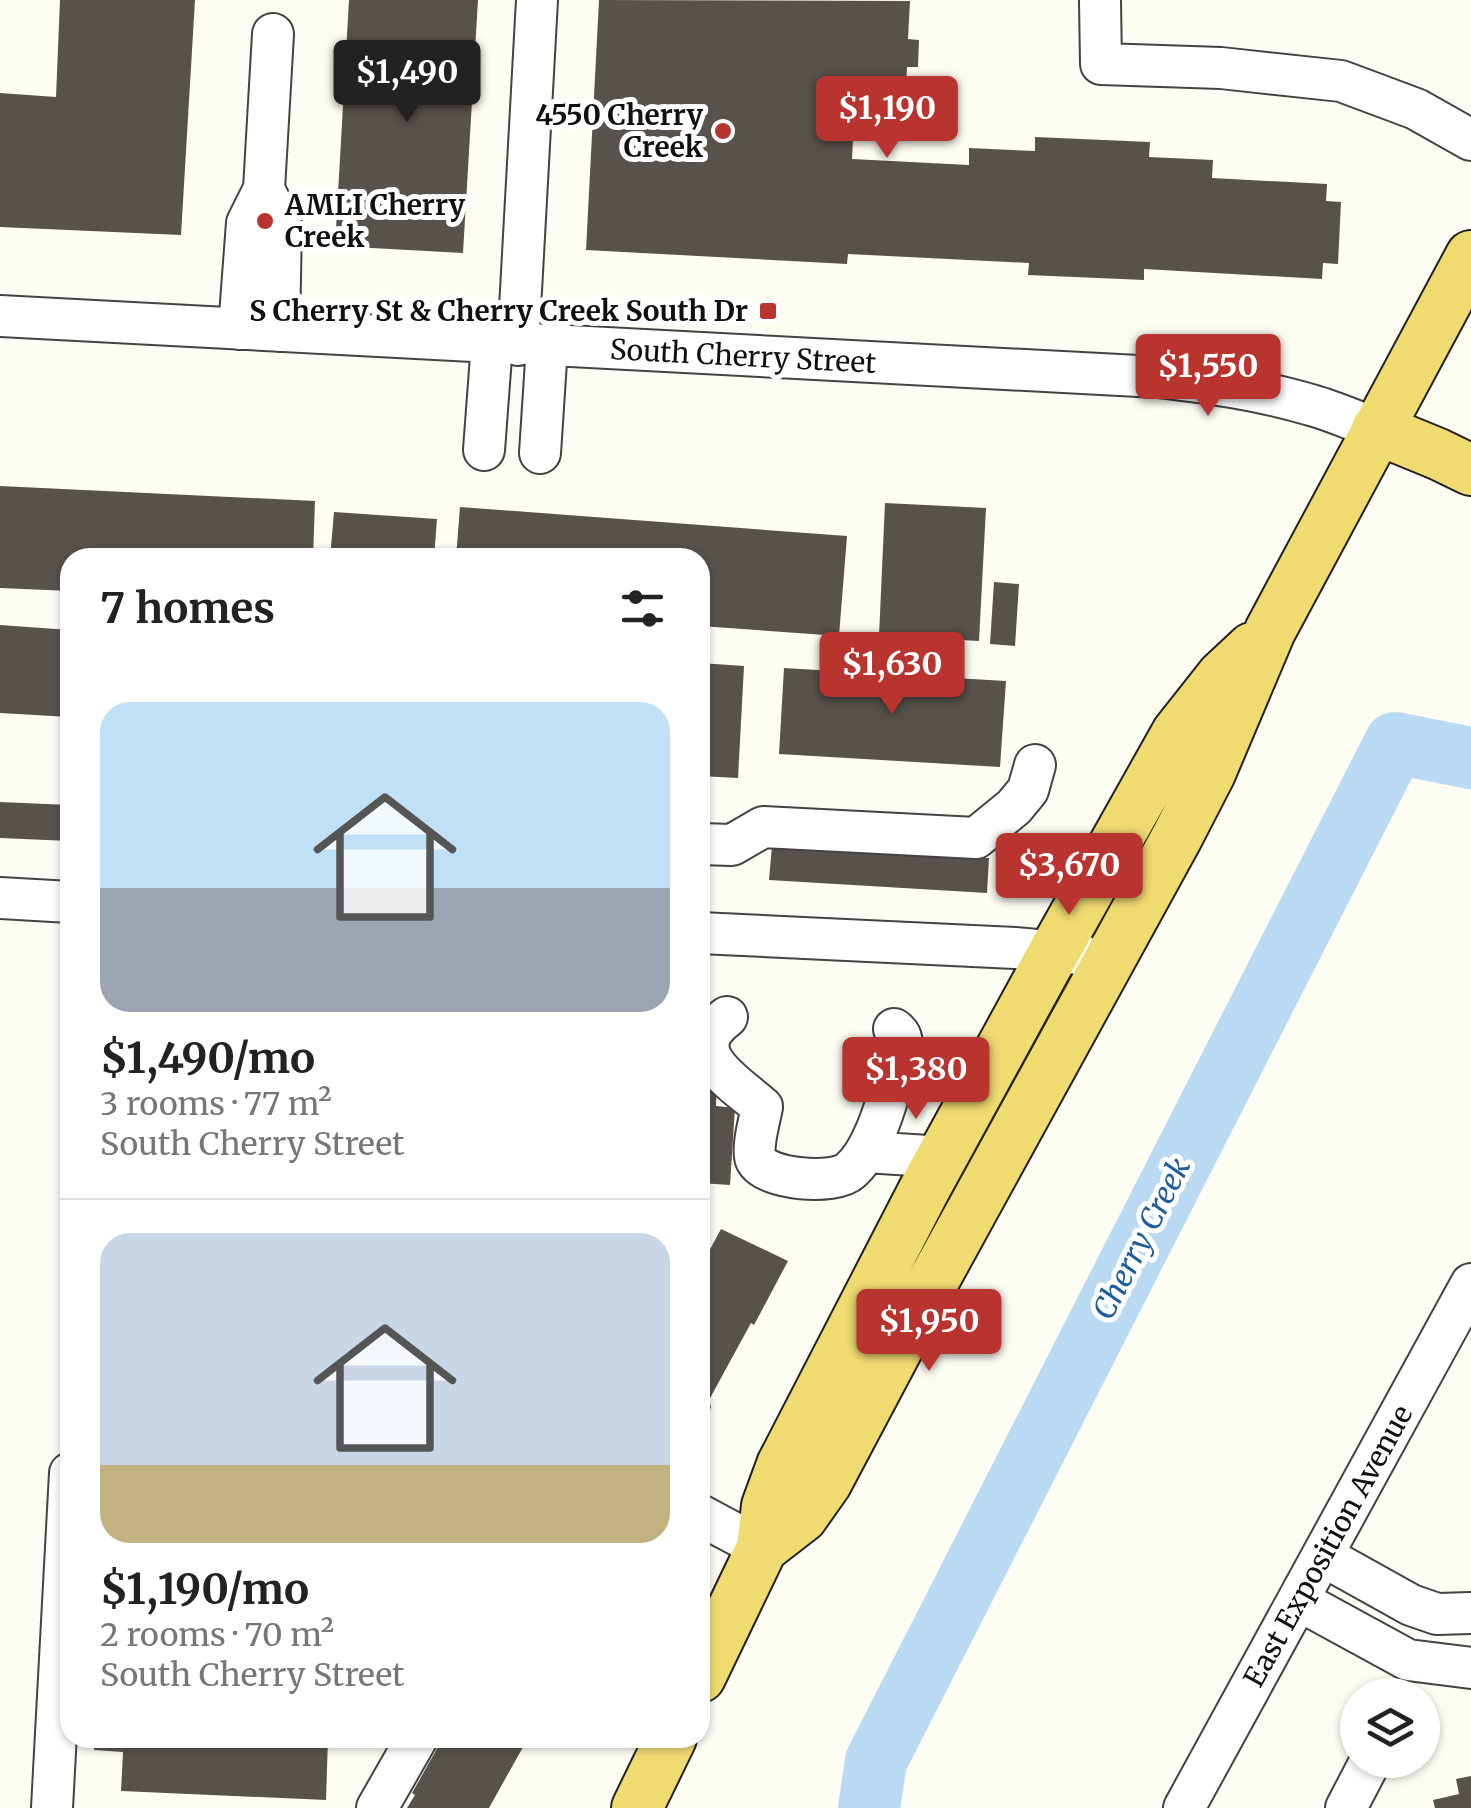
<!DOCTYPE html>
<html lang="en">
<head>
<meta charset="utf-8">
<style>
  :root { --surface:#fff; --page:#f2f2f2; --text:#222; --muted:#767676; --line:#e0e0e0; --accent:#b9332f }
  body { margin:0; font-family:Merriweather,serif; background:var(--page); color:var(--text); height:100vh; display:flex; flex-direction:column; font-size:38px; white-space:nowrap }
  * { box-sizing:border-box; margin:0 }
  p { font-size:32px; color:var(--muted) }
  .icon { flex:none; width:55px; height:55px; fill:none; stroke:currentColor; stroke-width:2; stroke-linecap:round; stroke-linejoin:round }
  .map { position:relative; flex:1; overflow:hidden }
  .drawer { position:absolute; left:60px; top:548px; width:650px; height:1200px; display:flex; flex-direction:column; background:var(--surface); border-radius:30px; box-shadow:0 2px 8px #0004 }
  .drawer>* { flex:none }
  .controls { position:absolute; left:1340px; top:1678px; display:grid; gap:20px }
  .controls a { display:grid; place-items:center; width:100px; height:100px; border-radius:50%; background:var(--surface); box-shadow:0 2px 8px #0004; font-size:50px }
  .price { position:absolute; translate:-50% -85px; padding:0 22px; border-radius:10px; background:var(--accent); color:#fff; font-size:32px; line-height:65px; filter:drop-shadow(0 2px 5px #0008) }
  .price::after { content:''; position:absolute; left:50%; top:60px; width:30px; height:22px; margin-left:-15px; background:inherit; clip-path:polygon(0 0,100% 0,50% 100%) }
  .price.on { background:#222; color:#fff }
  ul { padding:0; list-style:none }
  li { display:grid; align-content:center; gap:20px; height:530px; padding:0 40px }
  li+li { border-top:2px solid var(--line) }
  li span { display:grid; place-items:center; height:310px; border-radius:30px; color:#555 }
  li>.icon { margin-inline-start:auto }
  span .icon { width:180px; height:180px; fill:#fffc; stroke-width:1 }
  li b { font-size:42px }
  h2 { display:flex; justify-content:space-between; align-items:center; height:120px; padding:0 40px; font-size:42px }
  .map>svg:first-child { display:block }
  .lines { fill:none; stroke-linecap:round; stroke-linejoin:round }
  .river { stroke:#badaf3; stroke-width:62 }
  .building { fill:#58524d }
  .minor-casing { stroke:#434343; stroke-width:44 }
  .major-casing { stroke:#212121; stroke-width:54 }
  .minor { stroke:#fff; stroke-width:40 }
  .major { stroke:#f0db71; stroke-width:50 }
  .poi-dot { fill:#b9332f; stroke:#fff; stroke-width:4 }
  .labels { text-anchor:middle; stroke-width:10; stroke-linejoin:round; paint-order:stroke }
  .poi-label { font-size:28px; font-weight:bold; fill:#101010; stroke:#fff; text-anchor:end }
  .street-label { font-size:28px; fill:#101010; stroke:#fff }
  .water-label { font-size:30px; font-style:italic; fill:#1f5c9c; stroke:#fff }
</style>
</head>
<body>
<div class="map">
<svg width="1471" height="1808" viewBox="0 0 1471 1808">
  <rect width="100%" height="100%" fill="#fefdf3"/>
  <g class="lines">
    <!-- river -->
    <path class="river" d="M869 1808 876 1761 1395 743 1471 758"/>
  </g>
  <!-- building -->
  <path class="building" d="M60 0H195L181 235 0 227V93L56 97Z
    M349 0H478L463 253 335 246Z
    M599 0 910 1 908 39 919 40 918 67H907L905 106 855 103 852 159 969 165V148L1035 151V137L1150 142 1149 157 1213 160 1212 178 1327 184 1326 201 1341 202 1338 264 1323 263 1322 279 1144 269V280L1028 275 1029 263 848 254 847 264 586 250Z
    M0 486 315 501 313 558H70V591L0 588Z
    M885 503 986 508 979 641 879 636Z
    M460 507 847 536 839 636 700 626V558H456Z
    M334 512 437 519 434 558H330Z
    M994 582 1019 584 1015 646 990 644Z
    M0 625 70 630V717L0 713Z
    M700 663 744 666 738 778 700 776Z
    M784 668 1006 681 1000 767 779 754Z
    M0 802 70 805V841L0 838Z
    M772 846 989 858 987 893 769 880Z
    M700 1074 717 1075 716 1106 735 1108 730 1185 700 1183Z
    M721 1229 788 1261 754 1325 751 1323 709 1400 711 1407 709 1414 700 1416V1268Z
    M94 1738H328L326 1800 121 1791 123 1752 94 1750Z
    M443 1738H528L489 1808H407L415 1795 412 1793Z
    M1471 1776V1808H1435L1433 1800 1459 1794 1456 1779Z"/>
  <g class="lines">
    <!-- minor casing -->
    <g class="minor-casing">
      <path id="minor" d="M1100 0 1101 64 1221 68 1341 81 1416 109 1471 140
        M264 189 273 34
        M0 316 1157 377C1209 383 1261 390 1311 405 1333 411 1355 421 1377 429
        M239 329 247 223 264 189 281 224 279 331
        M518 345 537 0
        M484 450 492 343
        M540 453 547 346
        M700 844 732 845 763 827 976 838 1014 807 1028 790 1035 765
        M0 898 70 902
        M700 933 1015 948 1080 954
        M727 1017C680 1052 734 1082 762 1107 760 1118 751 1150 756 1160 766 1180 835 1185 850 1171 877 1148 889 1091 900 1058 902 1046 905 1037 894 1029
        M866 1152 943 1157
        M700 1515 762 1548
        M1323 1556 1411 1605 1437 1614 1471 1613
        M1298 1600 1408 1660 1471 1668
        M52 1808 70 1473
        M377 1808 417 1738
        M1184 1808 1471 1284
        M1346 1808 1371 1760"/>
    </g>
    <!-- major casing -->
    <g class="major-casing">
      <path id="major" d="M1377 429 1438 454 1471 470
        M762 1548 802 1517 826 1483 924 1298 1177 837 1210 773 1270 631 1471 256
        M700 1677 762 1548 767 1506 782 1465 925 1188 1054 952 1177 733 1222 676 1252 648
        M637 1808 671 1738"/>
    </g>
    <!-- minor -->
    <use href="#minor" class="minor"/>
    <!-- major -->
    <use href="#major" class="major"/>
  </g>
  <!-- markers -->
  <g class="poi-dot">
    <circle cx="723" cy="131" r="10"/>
    <circle cx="265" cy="221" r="10"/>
    <rect x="758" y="301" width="20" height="20" rx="5"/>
  </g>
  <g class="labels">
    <!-- poi labels -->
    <g class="poi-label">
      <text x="703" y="125">4550 Cherry<tspan x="703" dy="32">Creek</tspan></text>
      <text x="285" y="215" text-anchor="start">AMLI Cherry<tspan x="285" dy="32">Creek</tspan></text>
      <text x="748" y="321">S Cherry St &amp; Cherry Creek South Dr</text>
    </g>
    <!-- street labels -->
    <g class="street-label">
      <text transform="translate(743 356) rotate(3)" y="10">South Cherry Street</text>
      <text transform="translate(1328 1546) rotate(-61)" y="10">East Exposition Avenue</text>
    </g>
    <!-- water labels -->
    <g class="water-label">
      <text transform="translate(1142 1239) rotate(-63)" y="10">Cherry Creek</text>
    </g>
  </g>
</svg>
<div class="controls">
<a><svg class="icon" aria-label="layers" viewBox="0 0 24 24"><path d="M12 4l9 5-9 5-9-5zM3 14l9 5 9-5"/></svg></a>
</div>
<b class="price on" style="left:407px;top:125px">$1,490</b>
<b class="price" style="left:887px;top:161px">$1,190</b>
<b class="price" style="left:1208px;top:419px">$1,550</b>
<b class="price" style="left:892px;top:717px">$1,630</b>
<b class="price" style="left:1069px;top:918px">$3,670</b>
<b class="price" style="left:916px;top:1122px">$1,380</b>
<b class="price" style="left:929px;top:1374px">$1,950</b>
<section class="drawer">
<h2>7 homes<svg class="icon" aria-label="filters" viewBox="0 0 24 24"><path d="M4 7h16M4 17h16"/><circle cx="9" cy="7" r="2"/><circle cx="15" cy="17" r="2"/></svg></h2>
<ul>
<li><span style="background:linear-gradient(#bfe0f5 60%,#9aa5b1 0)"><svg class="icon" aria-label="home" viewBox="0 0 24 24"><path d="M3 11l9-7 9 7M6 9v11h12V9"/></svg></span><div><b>$1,490/mo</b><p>3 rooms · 77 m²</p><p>South Cherry Street</p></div></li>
<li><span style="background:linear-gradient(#c9d6e8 75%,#c2b280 0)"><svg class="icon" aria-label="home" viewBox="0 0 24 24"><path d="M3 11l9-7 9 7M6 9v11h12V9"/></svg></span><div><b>$1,190/mo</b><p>2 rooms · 70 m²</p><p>South Cherry Street</p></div></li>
</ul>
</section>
</div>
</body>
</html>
